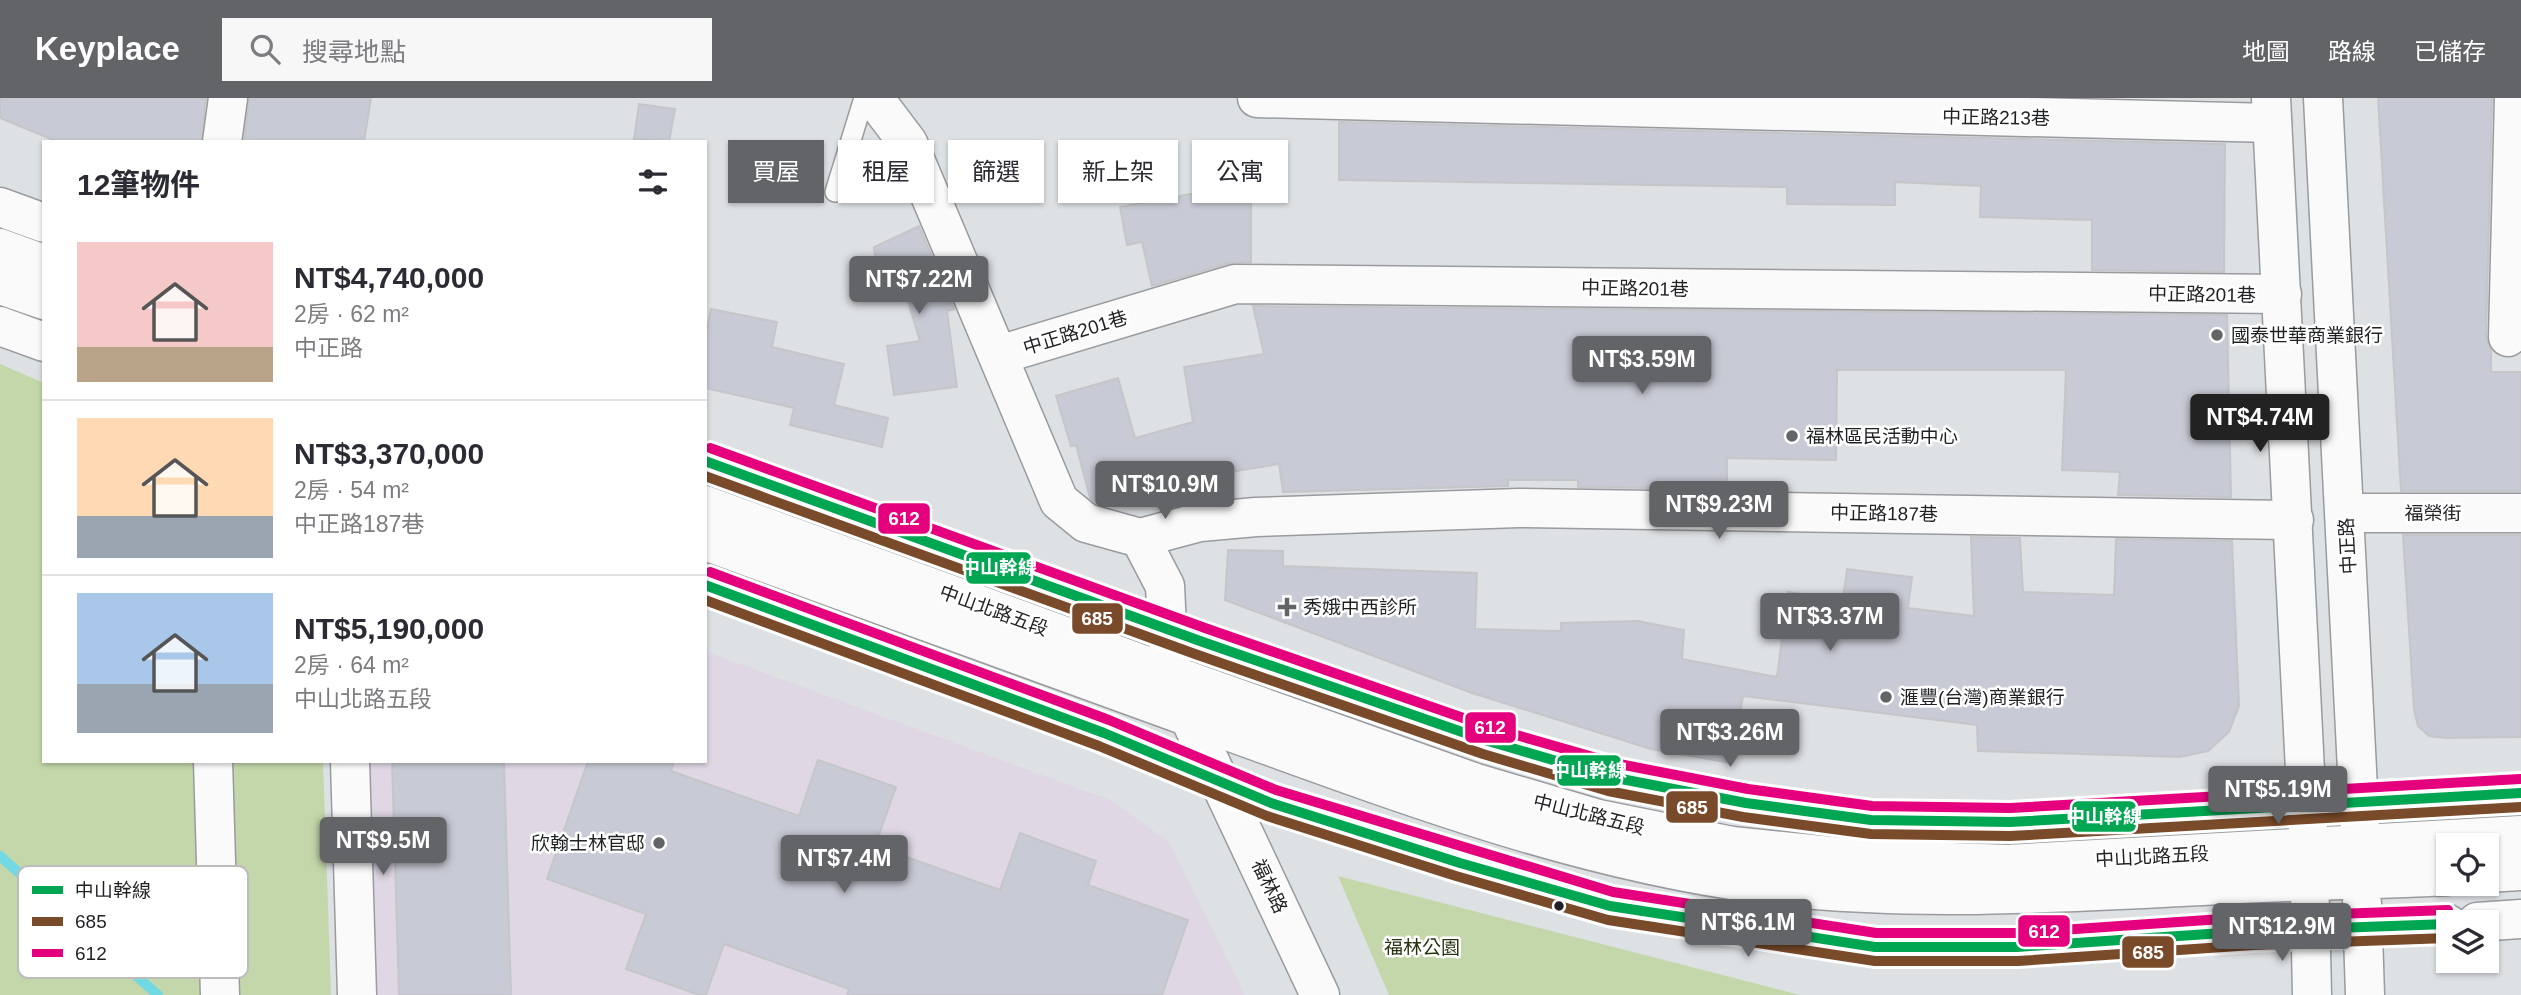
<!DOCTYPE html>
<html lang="zh-TW">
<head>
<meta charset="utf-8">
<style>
  :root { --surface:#fff; --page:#f7f7f7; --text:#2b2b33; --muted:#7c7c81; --line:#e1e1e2; --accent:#626467 }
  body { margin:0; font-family:Helvetica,"Noto Sans TC",sans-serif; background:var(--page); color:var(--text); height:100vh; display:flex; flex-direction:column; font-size:26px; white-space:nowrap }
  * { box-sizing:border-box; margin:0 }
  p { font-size:23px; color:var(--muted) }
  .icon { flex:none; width:38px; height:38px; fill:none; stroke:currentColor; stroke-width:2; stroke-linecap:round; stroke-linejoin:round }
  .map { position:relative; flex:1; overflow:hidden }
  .panel { position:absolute; left:42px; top:42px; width:665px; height:623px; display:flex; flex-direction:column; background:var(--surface); border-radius:0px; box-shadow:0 2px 5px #0004 }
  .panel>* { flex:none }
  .guide { position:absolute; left:728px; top:42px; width:665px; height:63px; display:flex; gap:14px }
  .fabs { position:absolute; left:2436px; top:735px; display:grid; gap:14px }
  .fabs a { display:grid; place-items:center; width:63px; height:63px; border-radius:0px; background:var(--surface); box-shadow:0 2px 5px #0004; font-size:35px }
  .price { position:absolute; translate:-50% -60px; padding:0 16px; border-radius:7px; background:var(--accent); color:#fff; font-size:23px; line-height:46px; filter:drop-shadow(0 2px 4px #0008) }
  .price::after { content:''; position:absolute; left:50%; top:42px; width:21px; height:16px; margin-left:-10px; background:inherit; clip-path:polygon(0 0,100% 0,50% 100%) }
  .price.selected { background:#222; color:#fff }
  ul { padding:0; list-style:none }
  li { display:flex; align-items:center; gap:21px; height:175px; padding:0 35px }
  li+li { border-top:2px solid var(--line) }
  li span { display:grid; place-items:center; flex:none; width:196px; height:140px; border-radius:0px; color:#555 }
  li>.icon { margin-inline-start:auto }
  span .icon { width:84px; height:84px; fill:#fffc; stroke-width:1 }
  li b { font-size:30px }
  h2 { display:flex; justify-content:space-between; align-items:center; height:84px; padding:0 35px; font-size:30px }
  .chip { padding:0 24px; border-radius:0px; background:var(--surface); box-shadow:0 2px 5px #0004; font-size:24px; line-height:63px }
  .chip.selected { background:var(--accent); color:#fff }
  header { display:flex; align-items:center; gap:42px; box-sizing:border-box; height:98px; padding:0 35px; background:var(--accent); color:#fff }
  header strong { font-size:33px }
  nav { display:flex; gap:38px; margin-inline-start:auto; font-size:24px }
  .search { width:490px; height:63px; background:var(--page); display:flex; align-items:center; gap:18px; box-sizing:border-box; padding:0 24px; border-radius:0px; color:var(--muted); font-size:26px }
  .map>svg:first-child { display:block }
  .commercial { fill:#dfd8e4 }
  .green { fill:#c4d7aa }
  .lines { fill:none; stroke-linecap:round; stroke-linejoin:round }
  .stream { stroke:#72d9e3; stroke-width:10 }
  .building { fill:#c8cad5; stroke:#c5c6c8; stroke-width:2 }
  .lane-casing { stroke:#999b9e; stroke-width:22 }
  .street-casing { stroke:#999b9e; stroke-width:41 }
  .secondary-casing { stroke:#999b9e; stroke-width:41 }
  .primary-casing { stroke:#999b9e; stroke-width:41 }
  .lane { stroke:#fafafb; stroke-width:19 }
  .street { stroke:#fafafb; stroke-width:38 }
  .secondary { stroke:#fafafb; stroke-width:38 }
  .primary { stroke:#fafafb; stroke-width:38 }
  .bus-1-casing { stroke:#fff; stroke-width:16 }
  .bus-2-casing { stroke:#fff; stroke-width:16 }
  .bus-3-casing { stroke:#fff; stroke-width:16 }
  .bus-1 { stroke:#00a651; stroke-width:10 }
  .bus-2 { stroke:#7a4b2a; stroke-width:10 }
  .bus-3 { stroke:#e5007d; stroke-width:10 }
  .poi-dot { fill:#626467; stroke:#fff; stroke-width:2.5 }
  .bus-dot { fill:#1f2123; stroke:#fff; stroke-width:2.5 }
  .labels { text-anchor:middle; stroke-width:5; stroke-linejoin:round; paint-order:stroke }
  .street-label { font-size:19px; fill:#1f2123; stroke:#fff }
  .poi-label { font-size:19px; fill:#1f2123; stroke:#fff; text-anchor:start }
  .park-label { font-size:19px; fill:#26330f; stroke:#fff }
  .key { fill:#fff; stroke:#bcbcbd; stroke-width:2 }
  .key-label { font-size:19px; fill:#1f2123 }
  .line-badge { stroke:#fff; stroke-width:2.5 }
  .badge-label { font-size:19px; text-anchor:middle; font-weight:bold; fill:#fff }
</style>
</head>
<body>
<header>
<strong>Keyplace</strong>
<div class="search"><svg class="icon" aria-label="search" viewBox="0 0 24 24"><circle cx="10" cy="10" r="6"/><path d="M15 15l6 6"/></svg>搜尋地點</div>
<nav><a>地圖</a><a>路線</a><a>已儲存</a></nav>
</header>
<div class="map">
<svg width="2521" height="897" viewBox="0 0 2521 897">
  <rect width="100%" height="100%" fill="#dee1e4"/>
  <!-- commercial -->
  <path class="commercial" d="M705 553 1113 703 1169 744 1245 897H372L368 663H705Z"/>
  <!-- green -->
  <path class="green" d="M0 266 44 285V663H323L331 897H0Z
    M1338 778 1800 897H1389Z"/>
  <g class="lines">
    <!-- stream -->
    <path class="stream" d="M0 758 158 897"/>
  </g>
  <!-- building -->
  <path class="building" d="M0 0H206L201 44H58L0 20Z
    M249 0H371L364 44H244Z
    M2378 0H2492L2486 238 2491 252V274H2521V393H2401Z
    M639 6 675 11 669 44 634 41Z
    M1339 24 2225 46 2224 174 2092 172V122L1980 119 1981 88 1895 84V107L1787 106V89L1339 82Z
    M1212 78H1251V164L1229 165 1152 188 1142 144 1127 147 1120 109 1212 92Z
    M919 128 954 211 947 213 957 289 894 297 887 248 920 243 901 180 879 189 874 149Z
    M1253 208 2227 217 2231 399 2118 397 2120 374 2062 372 2066 272H1837L1836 362 1727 360V391L1578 389V382H1508V388L1283 394 1279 366 1187 381 1096 405 1090 400 1076 347 1071 348 1056 298 1118 280 1135 340 1193 324 1184 269 1264 256Z
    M711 211 777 224 772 249 844 266 834 307 888 320 882 349 790 327 794 310 705 290V242Z
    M2403 437H2521V639L2446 640 2429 638 2418 628 2414 612Z
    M1971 439 2020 440 2023 494 2114 497 2116 441 2232 443 2239 608 2229 634 2208 653 2180 659 1978 653 1977 627 1743 598 1731 665 1651 651 1472 595 1225 502 1228 452 1283 453V468L1477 475 1475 531 1561 533V525L1638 523 1684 532 1682 561 1777 579 1788 494 1843 501 1847 471 1912 479 1908 510 1974 518Z
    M818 662 896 689 875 748 1000 792 1020 735 1096 763 1088 787 1188 822 1162 897H847L849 891 724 846 706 897H699L626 871 646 816 547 781 588 663H674L671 673 799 718Z
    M392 663H504L511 897H399Z"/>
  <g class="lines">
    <!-- lane casing -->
    <g class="lane-casing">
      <path id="lane" d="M835 94 864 0"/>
    </g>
    <!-- street casing -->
    <g class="street-casing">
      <path id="street" d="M874 0 908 45 1059 403 1086 425 1140 440 1165 488 1167 530
        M1257 0 2272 25
        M222 44 228 0
        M2508 239 2514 0
        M999 257 1235 186 2282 196
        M2345 415H2521
        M1140 440 1200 424 1256 419 1519 410 2294 422
        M213 663 220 897
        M350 663 357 897"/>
    </g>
    <!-- secondary casing -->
    <g class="secondary-casing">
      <path id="secondary" d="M2271 0 2308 732
        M2323 0 2360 731
        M1167 530 1488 643 1611 679 1746 705 1871 722 2010 724 2521 695
        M1172 577 1476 685 1598 721 1732 748 1861 761 2008 766 2521 737
        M1189 619C1374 685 1562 760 1758 786 1906 805 2055 795 2203 788 2285 783 2367 782 2448 778
        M1218 681 1271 705 1460 765 1610 808 1875 849H2017L2252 833 2448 826
        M2487 775 2521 773
        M2362 805 2365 897
        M2310 806 2312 897
        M2477 824 2521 821"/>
    </g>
    <!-- primary casing -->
    <g class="primary-casing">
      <path id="primary" d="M0 109 44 125
        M0 150 44 166
        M0 187 44 202
        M0 228 44 244
        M705 363 1167 530 1172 577 1189 619 1320 897
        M705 407 1172 577
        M705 443 1189 619
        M705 487 1104 635 1218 681"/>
    </g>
    <!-- lane -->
    <use href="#lane" class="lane"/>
    <!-- street -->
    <use href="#street" class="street"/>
    <!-- secondary -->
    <use href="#secondary" class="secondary"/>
    <!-- primary -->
    <use href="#primary" class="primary"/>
    <!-- bus-1 casing -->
    <g class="bus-1-casing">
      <path id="bus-1" d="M705 363 1200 543 1488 643 1611 679 1746 705 1871 722 2010 724 2521 695
        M705 487 1104 635 1271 705 1460 765 1610 808 1875 849H2017L2252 833 2448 826"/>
    </g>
    <!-- bus-2 casing -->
    <g class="bus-2-casing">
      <path id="bus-2" d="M705 378 1195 556 1483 656 1608 693 1743 719 1871 736 2010 738 2521 709
        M705 502 1099 648 1267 718 1456 778 1608 822 1875 863H2018L2253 847 2448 840"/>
    </g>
    <!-- bus-3 casing -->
    <g class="bus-3-casing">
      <path id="bus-3" d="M710 350 1205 530 1492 630 1614 665 1748 691 1872 708 2010 710 2520 681
        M710 474 1109 622 1276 692 1613 794 1876 835H2017L2251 819 2448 812"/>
    </g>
    <!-- bus-1 -->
    <use href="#bus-1" class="bus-1"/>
    <!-- bus-2 -->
    <use href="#bus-2" class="bus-2"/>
    <!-- bus-3 -->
    <use href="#bus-3" class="bus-3"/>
  </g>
  <!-- markers -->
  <g class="poi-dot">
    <circle cx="2217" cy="237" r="7"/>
    <circle cx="1792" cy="338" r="7"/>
    <path d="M1283.5 498.5h7v7h7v7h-7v7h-7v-7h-7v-7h7z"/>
    <circle cx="1886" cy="599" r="7"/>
    <circle cx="659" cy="745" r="7"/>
  </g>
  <circle class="bus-dot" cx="1559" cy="808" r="6"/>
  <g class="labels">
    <!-- street labels -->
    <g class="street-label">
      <text transform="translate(1996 19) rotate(1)" y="7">中正路213巷</text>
      <text transform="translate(1635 190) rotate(1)" y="7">中正路201巷</text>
      <text transform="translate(2202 196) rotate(1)" y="7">中正路201巷</text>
      <text transform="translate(1075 234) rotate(-17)" y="7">中正路201巷</text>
      <text transform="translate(1884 415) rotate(1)" y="7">中正路187巷</text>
      <text x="2433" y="422">福榮街</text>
      <text transform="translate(2347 448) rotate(-93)" y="7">中正路</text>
      <text transform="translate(994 512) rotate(20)" y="7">中山北路五段</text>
      <text transform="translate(1589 716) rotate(14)" y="7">中山北路五段</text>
      <text transform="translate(2152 758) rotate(-3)" y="7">中山北路五段</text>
      <text transform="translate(1270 788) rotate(65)" y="7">福林路</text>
    </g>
    <!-- poi labels -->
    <g class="poi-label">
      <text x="2231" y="244">國泰世華商業銀行</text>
      <text x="1806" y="345">福林區民活動中心</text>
      <text x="1303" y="516">秀娥中西診所</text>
      <text x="1900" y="606">滙豐(台灣)商業銀行</text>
      <text x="645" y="752" text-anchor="end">欣翰士林官邸</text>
    </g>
    <!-- park labels -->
    <g class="park-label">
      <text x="1422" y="856">福林公園</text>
    </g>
  </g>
  <!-- legend -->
  <rect x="18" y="768" width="230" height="112" rx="10" class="key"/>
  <rect x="32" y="788" width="31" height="8" fill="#00a651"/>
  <rect x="32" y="819" width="31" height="9" fill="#7a4b2a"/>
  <rect x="32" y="851" width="31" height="8" fill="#e5007d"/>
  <g class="key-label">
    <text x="75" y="799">中山幹線</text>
    <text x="75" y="830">685</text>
    <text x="75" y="862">612</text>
  </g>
  <g class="line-badge">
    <rect x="877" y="404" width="54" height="33" rx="7" fill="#e5007d"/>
    <rect x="965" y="453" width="67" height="34" rx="7" fill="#00a651"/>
    <rect x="1071" y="504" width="53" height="33" rx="7" fill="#7a4b2a"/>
    <rect x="1464" y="613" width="53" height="33" rx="7" fill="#e5007d"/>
    <rect x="1556" y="656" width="66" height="33" rx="7" fill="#00a651"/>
    <rect x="1665" y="692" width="54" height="34" rx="7" fill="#7a4b2a"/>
    <rect x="2071" y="702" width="66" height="33" rx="7" fill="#00a651"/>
    <rect x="2017" y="816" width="54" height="34" rx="7" fill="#e5007d"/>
    <rect x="2121" y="837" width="54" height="34" rx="7" fill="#7a4b2a"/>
  </g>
  <g class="badge-label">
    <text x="904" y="427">612</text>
    <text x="999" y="476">中山幹線</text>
    <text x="1097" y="527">685</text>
    <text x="1490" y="636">612</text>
    <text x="1589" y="679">中山幹線</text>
    <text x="1692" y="716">685</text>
    <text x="2104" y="725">中山幹線</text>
    <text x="2044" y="840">612</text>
    <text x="2148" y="861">685</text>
  </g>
</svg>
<div class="fabs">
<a><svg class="icon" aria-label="locate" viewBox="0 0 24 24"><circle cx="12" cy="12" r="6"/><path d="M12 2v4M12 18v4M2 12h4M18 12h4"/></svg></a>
<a><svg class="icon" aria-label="layers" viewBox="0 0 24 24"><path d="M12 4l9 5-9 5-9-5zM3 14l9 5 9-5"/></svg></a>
</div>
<b class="price" style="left:919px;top:218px">NT$7.22M</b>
<b class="price" style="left:1642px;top:298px">NT$3.59M</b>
<b class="price selected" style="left:2260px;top:356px">NT$4.74M</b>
<b class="price" style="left:1165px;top:423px">NT$10.9M</b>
<b class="price" style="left:1719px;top:443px">NT$9.23M</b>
<b class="price" style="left:1830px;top:555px">NT$3.37M</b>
<b class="price" style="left:1730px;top:671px">NT$3.26M</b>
<b class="price" style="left:2278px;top:728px">NT$5.19M</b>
<b class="price" style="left:383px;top:779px">NT$9.5M</b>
<b class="price" style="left:844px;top:797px">NT$7.4M</b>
<b class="price" style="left:1748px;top:861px">NT$6.1M</b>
<b class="price" style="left:2282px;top:865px">NT$12.9M</b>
<div class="guide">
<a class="chip selected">買屋</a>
<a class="chip">租屋</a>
<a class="chip">篩選</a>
<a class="chip">新上架</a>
<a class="chip">公寓</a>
</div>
<section class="panel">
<h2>12筆物件<svg class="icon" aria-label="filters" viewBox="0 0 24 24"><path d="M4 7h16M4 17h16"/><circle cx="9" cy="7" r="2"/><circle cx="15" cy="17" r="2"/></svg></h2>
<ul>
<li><span style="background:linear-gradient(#f6c9c9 75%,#b9a48a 0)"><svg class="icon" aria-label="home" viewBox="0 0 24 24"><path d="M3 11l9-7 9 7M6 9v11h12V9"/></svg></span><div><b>NT$4,740,000</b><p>2房 · 62 m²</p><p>中正路</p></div></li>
<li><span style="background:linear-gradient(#ffd9b3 70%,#9aa5b1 0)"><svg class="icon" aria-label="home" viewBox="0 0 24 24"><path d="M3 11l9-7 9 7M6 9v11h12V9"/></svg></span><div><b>NT$3,370,000</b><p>2房 · 54 m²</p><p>中正路187巷</p></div></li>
<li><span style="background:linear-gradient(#a9c7e8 65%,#9aa5b1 0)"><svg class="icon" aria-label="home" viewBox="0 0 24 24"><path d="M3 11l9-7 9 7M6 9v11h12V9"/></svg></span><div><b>NT$5,190,000</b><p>2房 · 64 m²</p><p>中山北路五段</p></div></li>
</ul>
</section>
</div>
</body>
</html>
